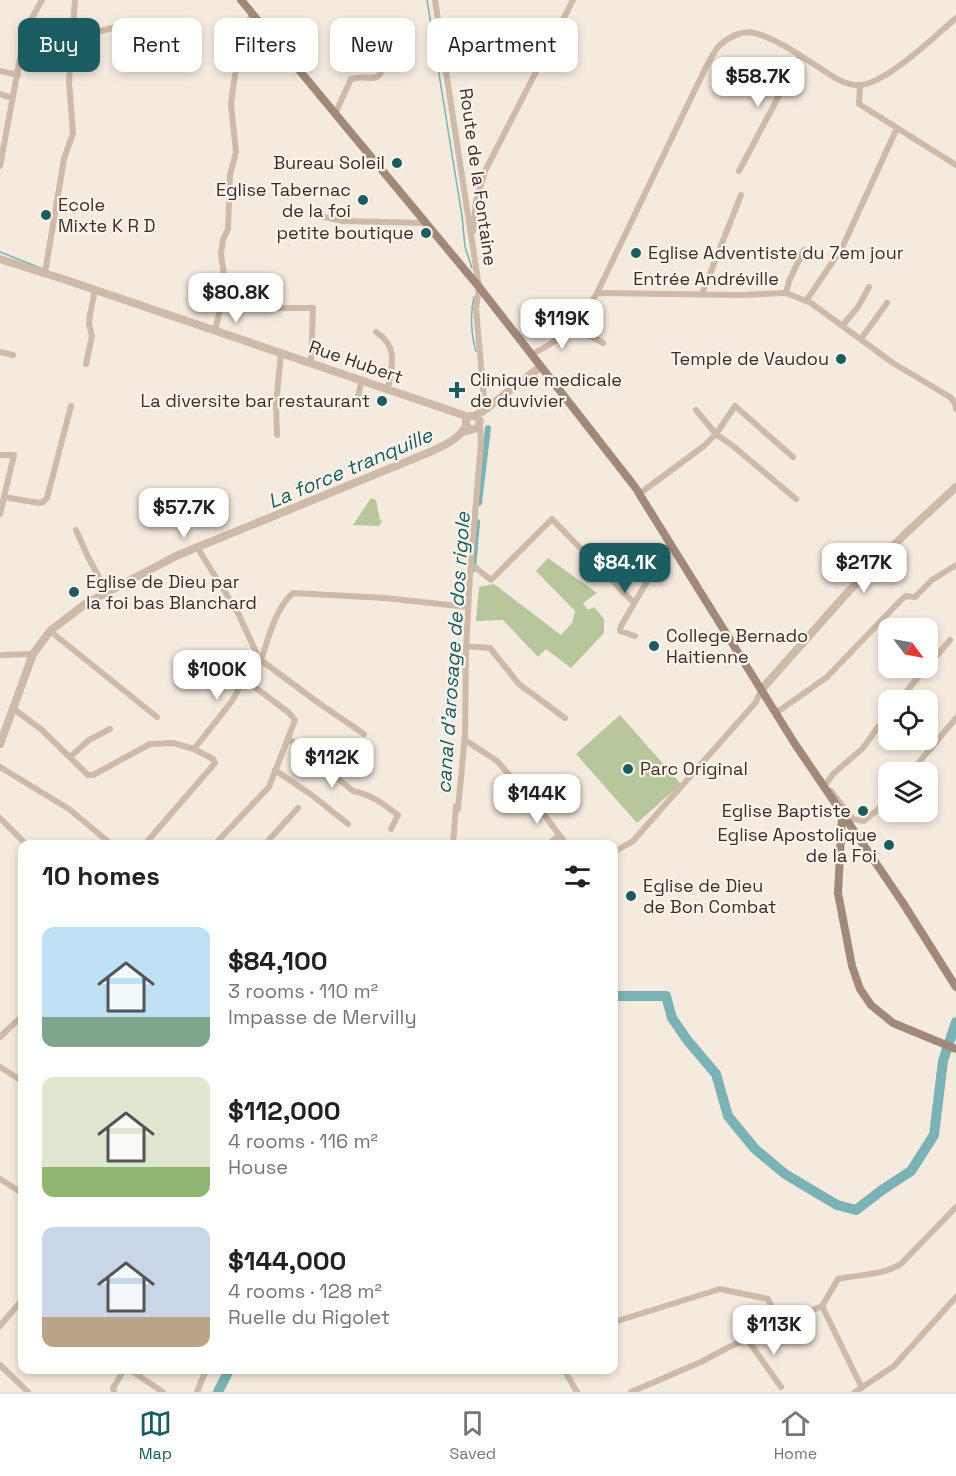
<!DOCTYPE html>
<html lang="en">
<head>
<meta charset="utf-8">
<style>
  :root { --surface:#fff; --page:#f2f2f2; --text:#222; --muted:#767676; --line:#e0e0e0; --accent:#1a5c60 }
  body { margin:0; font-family:"Space Grotesk",sans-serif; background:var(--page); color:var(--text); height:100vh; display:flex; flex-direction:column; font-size:22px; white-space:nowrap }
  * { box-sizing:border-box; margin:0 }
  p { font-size:20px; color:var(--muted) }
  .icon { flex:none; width:33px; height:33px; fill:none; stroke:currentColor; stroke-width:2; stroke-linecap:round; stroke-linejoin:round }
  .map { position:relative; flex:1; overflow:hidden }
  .drawer { position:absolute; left:18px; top:840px; width:600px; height:534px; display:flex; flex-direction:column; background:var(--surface); border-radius:12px; box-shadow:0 3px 9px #0003 }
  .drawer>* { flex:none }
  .banner { position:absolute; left:18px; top:18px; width:600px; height:54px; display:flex; gap:12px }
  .needle { width:39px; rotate:122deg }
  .controls { position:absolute; left:878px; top:618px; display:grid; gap:12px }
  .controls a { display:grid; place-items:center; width:60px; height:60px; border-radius:12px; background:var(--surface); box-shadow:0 3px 9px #0003; font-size:30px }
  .price { position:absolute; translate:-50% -51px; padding:0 14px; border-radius:12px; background:#fff; color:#222; font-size:20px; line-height:39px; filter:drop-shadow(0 2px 3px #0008) }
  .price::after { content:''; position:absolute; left:50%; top:36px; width:18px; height:14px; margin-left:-9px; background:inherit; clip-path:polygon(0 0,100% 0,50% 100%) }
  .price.selected { background:var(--accent); color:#fff }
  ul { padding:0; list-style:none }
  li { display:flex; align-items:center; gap:18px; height:150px; padding:0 24px }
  li span { display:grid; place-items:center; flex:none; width:168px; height:120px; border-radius:12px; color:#555 }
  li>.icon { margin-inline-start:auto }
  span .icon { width:72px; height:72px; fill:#fffc; stroke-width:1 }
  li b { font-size:26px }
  h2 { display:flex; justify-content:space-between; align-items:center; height:72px; padding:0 24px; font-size:26px }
  .chip { padding:0 21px; border-radius:12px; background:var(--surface); box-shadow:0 3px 9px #0003; font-size:21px; line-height:54px }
  .chip.selected { background:var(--accent); color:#fff }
  .tab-bar { display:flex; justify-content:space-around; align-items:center; height:84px; border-top:2px solid var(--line); background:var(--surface); font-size:16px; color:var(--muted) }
  .tab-bar a { display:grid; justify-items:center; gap:3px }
  .tab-bar .selected { color:var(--accent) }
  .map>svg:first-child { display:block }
  .green { fill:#b8c69c }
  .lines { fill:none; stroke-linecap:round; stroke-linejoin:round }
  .stream { stroke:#7ab2b5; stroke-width:1.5 }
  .canal { stroke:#7ab2b5; stroke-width:6 }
  .river { stroke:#7ab2b5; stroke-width:10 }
  .minor { stroke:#cebaa8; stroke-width:6 }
  .tertiary { stroke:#cebaa8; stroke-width:8 }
  .secondary { stroke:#a28879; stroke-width:8 }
  .poi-dot { fill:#1a5c60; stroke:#fcf4eb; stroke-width:2 }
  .labels { text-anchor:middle; stroke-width:4.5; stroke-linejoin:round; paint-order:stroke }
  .poi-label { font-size:18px; fill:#3b2e29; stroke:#fcf4eb; text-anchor:end }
  .street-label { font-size:18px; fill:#3b2e29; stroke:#fcf4eb }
  .water-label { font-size:20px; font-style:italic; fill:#1a5c60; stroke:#fcf4eb }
</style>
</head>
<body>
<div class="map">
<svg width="956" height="1392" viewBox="0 0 956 1392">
  <rect width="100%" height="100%" fill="#f5eade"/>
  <!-- green -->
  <path class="green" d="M371 498 376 500 380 520 382 521 379 526 353 525Z
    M548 558 597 593 583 603 588 610 594 607 604 619V633L571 668 546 649 538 657 503 620 476 621 479 587 494 584 561 635 572 623 575 611 536 571Z
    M620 715 681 784 637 823 576 754Z"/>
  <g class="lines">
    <!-- stream -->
    <path class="stream" d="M427 0 462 216 465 247 472 268
      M0 252 43 269
      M474 297C470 313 471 335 476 351
      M478 410 481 394"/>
    <!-- canal -->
    <path class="canal" d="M479 503 488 428
      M473 569 477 522"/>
    <!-- river -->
    <path class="river" d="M614 996H666L672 1018 688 1041 716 1074 728 1116 755 1149 785 1174 837 1205 856 1210 882 1190 911 1171 934 1135 943 1061 956 1022
      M218 1392 229 1370"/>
    <!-- minor -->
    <path class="minor" d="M435 0 479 287 476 309 485 410
      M73 35H87L115 27
      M0 71 18 75
      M860 85 859 104 956 165
      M0 94 12 98
      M335 114 351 79C372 73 380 89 385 57
      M0 166 21 53 28 25 42 0
      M739 171 800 56
      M324 217 343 221 426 223
      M473 231 476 201 485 171 573 0
      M45 273 64 159 73 133 69 82 75 0
      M597 293 741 295 786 293 811 303 893 363 950 397 955 403 956 409
      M786 293 789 281 804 250
      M702 294 741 195
      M806 301 842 248 897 128
      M275 308H313L311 363
      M843 325 858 307 869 287
      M574 327 603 343
      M215 331 224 293 225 282 221 254 223 240 228 229 230 175 236 152 231 105 233 88 241 40 252 14
      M376 332C399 347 392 365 388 388
      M861 339 887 303
      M0 352 13 355
      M531 355 552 343 579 323 597 293 705 69C709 61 714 51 720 45 729 37 742 30 754 33 778 38 815 66 837 79 844 82 851 86 859 85 886 84 935 36 956 18
      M86 364 92 336 89 324 90 314 95 290
      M338 406 357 400 362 380
      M696 410 716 434 733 446 796 499
      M277 435 276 404 281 353
      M0 455H14L0 514
      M639 494 704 446 716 434 735 406 793 457
      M4 497 39 503 43 502 47 498 71 406
      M76 530 88 557 107 592
      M471 564 491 580 552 519 634 603
      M50 631 157 717
      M635 636 620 631 621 626 670 542
      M466 646 490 648 519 684 565 718
      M0 655 33 654
      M258 658 320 704 364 734
      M261 660C269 637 275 609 293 593L385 598 468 607
      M899 700 950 640
      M14 709 42 730 88 775H93L150 744 173 743 194 749 232 701 252 665 256 652 238 613 197 547
      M776 713 827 677 902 599 906 596 915 597 932 580 956 565
      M288 738 353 791C372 795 384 804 398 815L391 829
      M465 740 497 761 543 813 566 844
      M70 757 89 740 110 729
      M0 767 69 809 111 844
      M275 770 313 796 348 824
      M911 772 956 718
      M826 784 833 774 863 748 888 713
      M831 791 853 819 864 821 888 801
      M0 818 26 844
      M145 844 215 763 213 759 194 749
      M215 844 269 787 295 720 288 712 244 679
      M265 844 298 808
      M453 844 456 806 458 809 465 735 466 650 470 574 481 442 480 426
      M549 844 559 835
      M614 852 633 841 756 702 761 690
      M0 1037 22 1016
      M0 1067 22 1081
      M0 1179 22 1193
      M822 1306 862 1388
      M614 1322 720 1289 768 1299 780 1324
      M0 1326 22 1300
      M747 1339 781 1387
      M0 1365 28 1392
      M130 1370 163 1392
      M564 1370 577 1392
      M114 1392 113 1388 124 1370
      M197 1392 206 1370
      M631 1392 701 1362 727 1348 822 1306 838 1279C860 1274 881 1276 901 1264L956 1207
      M855 1392 894 1366 956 1297"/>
    <!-- tertiary -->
    <path class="tertiary" d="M0 259 66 280 469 417
      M474 416 482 412 540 367
      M463 432 478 428 480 421 476 416H470L466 420V425L470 430
      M761 690 848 592 905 534 956 487
      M0 744 33 654 50 631 85 604 176 556 430 452C443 446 460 439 466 425"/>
    <!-- secondary -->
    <path class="secondary" d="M241 0 479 287 635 487 795 744 903 903 956 987
      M842 816 838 893 852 966 860 989 871 1005 893 1023 956 1049"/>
  </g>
  <!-- markers -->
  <g class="poi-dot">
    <circle cx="397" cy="163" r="6"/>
    <circle cx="363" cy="200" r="6"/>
    <circle cx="46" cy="215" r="6"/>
    <circle cx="426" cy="233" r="6"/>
    <circle cx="636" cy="253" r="6"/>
    <circle cx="841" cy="359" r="6"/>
    <path d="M454 381h6v6h6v6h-6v6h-6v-6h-6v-6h6z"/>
    <circle cx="382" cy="401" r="6"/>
    <circle cx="74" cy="592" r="6"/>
    <circle cx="654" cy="646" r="6"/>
    <circle cx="628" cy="769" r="6"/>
    <circle cx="863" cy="811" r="6"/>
    <circle cx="889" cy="845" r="6"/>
    <circle cx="631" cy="896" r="6"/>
  </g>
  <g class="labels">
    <!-- poi labels -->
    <g class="poi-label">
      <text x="385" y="169">Bureau Soleil</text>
      <text x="351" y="196">Eglise Tabernac<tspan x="351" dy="21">de la foi</tspan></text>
      <text x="58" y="211" text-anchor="start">Ecole<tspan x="58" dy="21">Mixte K R D</tspan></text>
      <text x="414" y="239">petite boutique</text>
      <text x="648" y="259" text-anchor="start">Eglise Adventiste du 7em jour</text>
      <text x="829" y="365">Temple de Vaudou</text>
      <text x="470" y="386" text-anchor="start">Clinique medicale<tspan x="470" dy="21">de duvivier</tspan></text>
      <text x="370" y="407">La diversite bar restaurant</text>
      <text x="86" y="588" text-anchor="start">Eglise de Dieu par<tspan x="86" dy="21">la foi bas Blanchard</tspan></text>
      <text x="666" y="642" text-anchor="start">College Bernado<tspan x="666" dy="21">Haitienne</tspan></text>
      <text x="640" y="775" text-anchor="start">Parc Original</text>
      <text x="851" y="817">Eglise Baptiste</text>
      <text x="877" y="841">Eglise Apostolique<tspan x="877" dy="21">de la Foi</tspan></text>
      <text x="643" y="892" text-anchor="start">Eglise de Dieu<tspan x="643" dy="21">de Bon Combat</tspan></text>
    </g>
    <!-- street labels -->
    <g class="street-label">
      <text transform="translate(478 177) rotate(82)" y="6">Route de la Fontaine</text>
      <text x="706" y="285">Entrée Andréville</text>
      <text transform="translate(356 362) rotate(19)" y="6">Rue Hubert</text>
    </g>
    <!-- water labels -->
    <g class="water-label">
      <text transform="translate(350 468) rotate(-23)" y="7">La force tranquille</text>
      <text transform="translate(453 653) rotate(-86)" y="7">canal d'arosage de dos rigole</text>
    </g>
  </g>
</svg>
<div class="controls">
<a><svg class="needle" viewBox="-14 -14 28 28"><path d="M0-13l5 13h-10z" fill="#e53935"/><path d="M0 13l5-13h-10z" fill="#767676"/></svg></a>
<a><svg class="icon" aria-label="locate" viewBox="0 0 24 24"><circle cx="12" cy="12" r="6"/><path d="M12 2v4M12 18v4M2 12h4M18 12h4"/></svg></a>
<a><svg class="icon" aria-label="layers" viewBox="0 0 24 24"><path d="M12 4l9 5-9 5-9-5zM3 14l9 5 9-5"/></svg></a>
</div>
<b class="price" style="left:758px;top:108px">$58.7K</b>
<b class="price" style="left:236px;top:324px">$80.8K</b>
<b class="price" style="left:562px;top:350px">$119K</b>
<b class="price" style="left:184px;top:539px">$57.7K</b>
<b class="price selected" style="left:625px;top:594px">$84.1K</b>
<b class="price" style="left:864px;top:594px">$217K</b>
<b class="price" style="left:217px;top:701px">$100K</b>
<b class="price" style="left:332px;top:789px">$112K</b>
<b class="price" style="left:537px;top:825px">$144K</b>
<b class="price" style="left:774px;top:1356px">$113K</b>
<div class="banner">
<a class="chip selected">Buy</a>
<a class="chip">Rent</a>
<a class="chip">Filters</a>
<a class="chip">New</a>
<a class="chip">Apartment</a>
</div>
<section class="drawer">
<h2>10 homes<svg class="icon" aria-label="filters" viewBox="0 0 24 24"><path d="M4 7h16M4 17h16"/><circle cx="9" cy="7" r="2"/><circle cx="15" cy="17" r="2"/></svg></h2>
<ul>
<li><span style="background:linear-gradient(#bfe0f5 75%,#7fa58c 0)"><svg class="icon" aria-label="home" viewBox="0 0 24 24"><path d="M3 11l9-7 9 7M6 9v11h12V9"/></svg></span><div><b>$84,100</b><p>3 rooms · 110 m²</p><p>Impasse de Mervilly</p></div></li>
<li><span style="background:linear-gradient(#dfe7d0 75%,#8fb573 0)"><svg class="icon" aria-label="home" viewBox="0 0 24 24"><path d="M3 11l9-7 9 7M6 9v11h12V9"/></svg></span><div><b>$112,000</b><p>4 rooms · 116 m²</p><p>House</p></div></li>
<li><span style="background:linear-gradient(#c9d6e8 75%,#b9a48a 0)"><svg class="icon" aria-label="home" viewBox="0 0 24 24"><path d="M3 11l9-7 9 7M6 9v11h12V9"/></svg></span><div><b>$144,000</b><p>4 rooms · 128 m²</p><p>Ruelle du Rigolet</p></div></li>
</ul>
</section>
</div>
<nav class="tab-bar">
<a class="selected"><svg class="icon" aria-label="map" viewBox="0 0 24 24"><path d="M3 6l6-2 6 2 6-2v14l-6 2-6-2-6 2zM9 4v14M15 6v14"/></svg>Map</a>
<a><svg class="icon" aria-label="saved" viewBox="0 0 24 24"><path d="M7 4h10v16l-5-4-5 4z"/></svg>Saved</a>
<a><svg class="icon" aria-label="home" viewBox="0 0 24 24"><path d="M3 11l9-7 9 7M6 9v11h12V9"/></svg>Home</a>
</nav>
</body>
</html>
